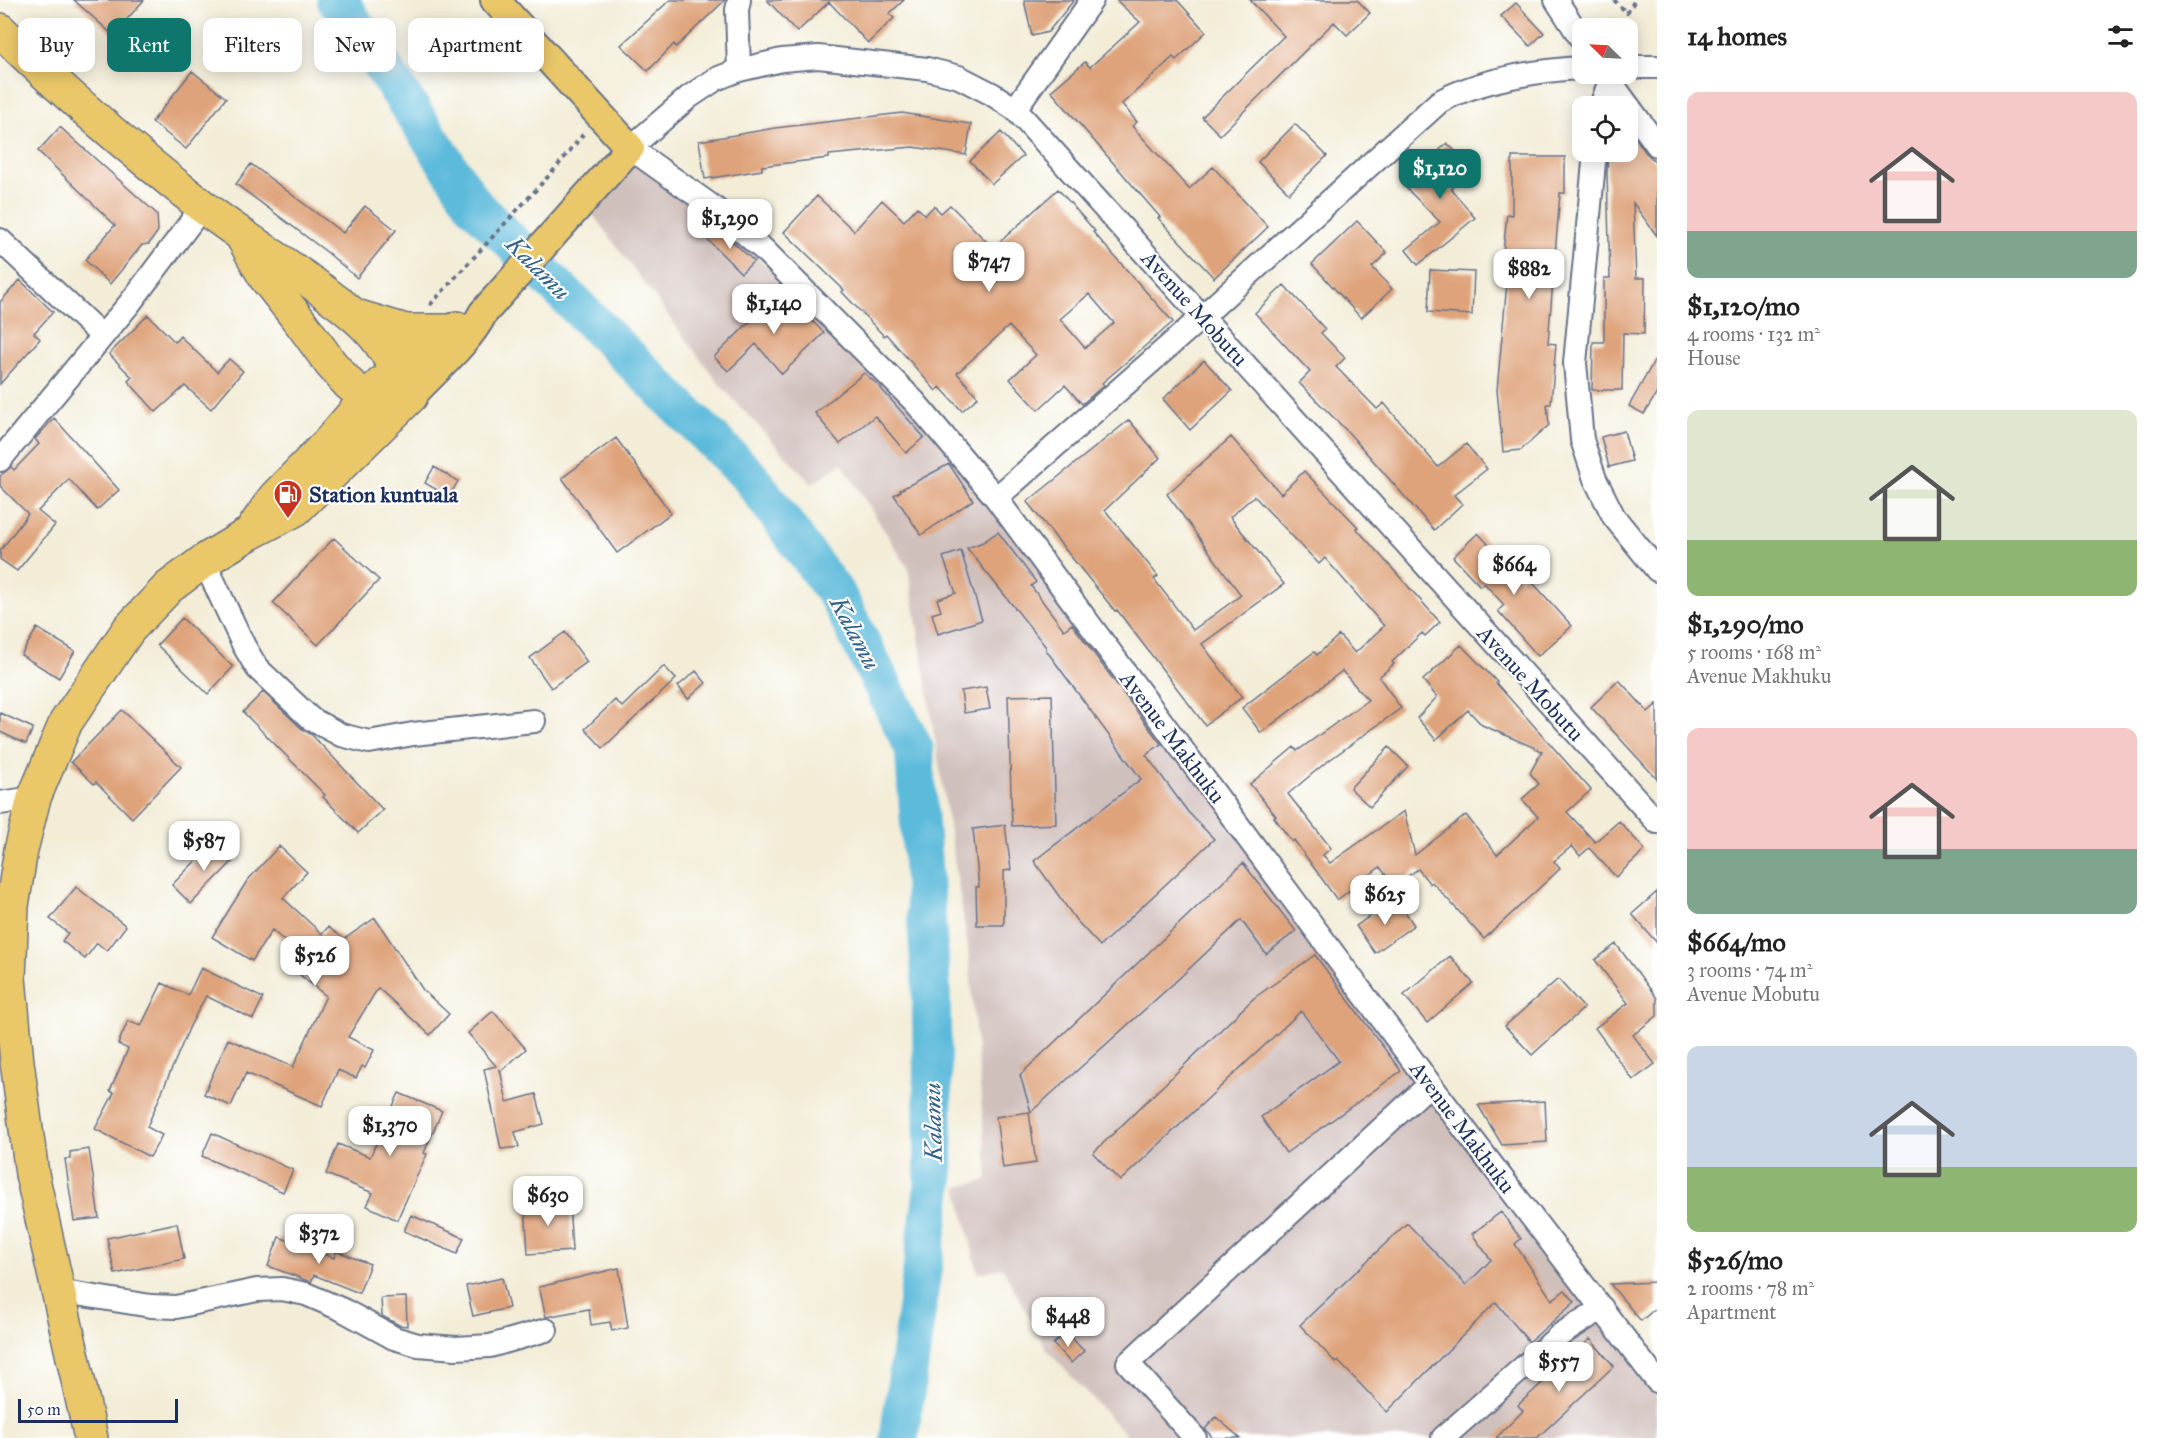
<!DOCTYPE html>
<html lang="en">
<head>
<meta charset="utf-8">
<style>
  :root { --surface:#fff; --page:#f2f2f2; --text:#222; --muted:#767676; --accent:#0f766e }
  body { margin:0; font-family:"IM FELL Great Primer",serif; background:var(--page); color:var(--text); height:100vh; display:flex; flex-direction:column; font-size:22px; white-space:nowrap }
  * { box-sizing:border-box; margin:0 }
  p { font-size:20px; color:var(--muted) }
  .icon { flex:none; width:33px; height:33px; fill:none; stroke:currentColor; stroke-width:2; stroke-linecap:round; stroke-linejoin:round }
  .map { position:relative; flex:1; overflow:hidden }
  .sheet { display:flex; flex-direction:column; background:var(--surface); width:510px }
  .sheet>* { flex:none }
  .top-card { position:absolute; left:18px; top:18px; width:570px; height:54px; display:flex; gap:12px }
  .needle { width:39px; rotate:294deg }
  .tools { position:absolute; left:1572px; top:18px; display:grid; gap:12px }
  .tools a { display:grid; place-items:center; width:66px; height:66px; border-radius:12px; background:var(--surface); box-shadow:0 3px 15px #0003; font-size:30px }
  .scale { position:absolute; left:18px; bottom:15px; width:160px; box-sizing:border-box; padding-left:6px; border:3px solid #1b2f5e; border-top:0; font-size:16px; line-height:21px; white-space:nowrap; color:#1b2f5e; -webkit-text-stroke:4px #fff; paint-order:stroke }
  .price { position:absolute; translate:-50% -51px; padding:0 14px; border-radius:12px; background:#fff; color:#222; font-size:20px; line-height:39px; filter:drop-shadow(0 2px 3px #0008) }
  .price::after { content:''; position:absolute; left:50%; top:36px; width:18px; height:14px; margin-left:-9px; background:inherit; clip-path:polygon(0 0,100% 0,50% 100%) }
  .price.selected { background:var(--accent); color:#fff }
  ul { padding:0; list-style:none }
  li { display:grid; align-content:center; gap:12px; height:318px; padding:0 30px }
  li span { display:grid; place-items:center; height:186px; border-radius:12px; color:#555 }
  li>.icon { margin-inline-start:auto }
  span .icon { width:108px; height:108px; fill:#fffc; stroke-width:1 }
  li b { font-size:26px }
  h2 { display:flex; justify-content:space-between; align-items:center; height:72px; padding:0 30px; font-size:26px }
  .chip { padding:0 21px; border-radius:12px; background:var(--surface); box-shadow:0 3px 15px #0003; font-size:21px; line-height:54px }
  .chip.selected { background:var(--accent); color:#fff }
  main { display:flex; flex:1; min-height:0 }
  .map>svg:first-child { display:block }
  .industrial { fill:#d0c0bc }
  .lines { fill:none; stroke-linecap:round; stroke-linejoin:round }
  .river { stroke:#5bbada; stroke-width:39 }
  .building { fill:#dea37a; fill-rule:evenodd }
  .minor-casing { stroke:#677289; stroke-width:26 }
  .major-casing { stroke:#677289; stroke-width:32 }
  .highway-casing { stroke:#677289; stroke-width:36 }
  .path { stroke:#677289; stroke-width:4; stroke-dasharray:4.5 4.5; stroke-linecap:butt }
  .minor { stroke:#fff; stroke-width:22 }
  .major { stroke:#eac769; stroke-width:28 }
  .highway { stroke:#eac769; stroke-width:33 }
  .labels { text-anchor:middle; stroke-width:4.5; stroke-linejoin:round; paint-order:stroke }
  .street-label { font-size:22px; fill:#1b2f5e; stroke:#fff }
  .poi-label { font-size:22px; font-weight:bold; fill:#1b2f5e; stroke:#fff; text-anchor:start }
  .water-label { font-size:24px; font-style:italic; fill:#316089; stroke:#fff }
</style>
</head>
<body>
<main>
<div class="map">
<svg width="1657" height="1438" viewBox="0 0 1657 1438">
  <rect width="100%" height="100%" fill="#fff"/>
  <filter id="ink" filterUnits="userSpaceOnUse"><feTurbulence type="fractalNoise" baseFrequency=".0167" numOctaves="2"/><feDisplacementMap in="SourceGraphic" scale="12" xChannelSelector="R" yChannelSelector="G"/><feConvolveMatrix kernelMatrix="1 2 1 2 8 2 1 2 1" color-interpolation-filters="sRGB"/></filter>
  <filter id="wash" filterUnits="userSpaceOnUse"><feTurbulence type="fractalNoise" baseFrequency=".008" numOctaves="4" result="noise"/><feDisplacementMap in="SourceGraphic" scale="24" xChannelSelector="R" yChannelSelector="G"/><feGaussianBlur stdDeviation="1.35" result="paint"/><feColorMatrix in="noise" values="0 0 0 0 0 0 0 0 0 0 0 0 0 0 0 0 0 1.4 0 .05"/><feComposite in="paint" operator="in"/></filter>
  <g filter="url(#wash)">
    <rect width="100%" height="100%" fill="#f3edd8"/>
    <!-- industrial -->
    <path class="industrial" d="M640 150 889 379 1002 512 1657 1383V1438H1129L1046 1349 1003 1268 978 1273 957 1187 988 1180 968 947 908 568 842 463 812 484 720 385 588 208Z"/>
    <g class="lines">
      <!-- river -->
      <path class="river" d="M336 0 346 11 474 205 750 477 838 597 914 748 931 983 934 1184 899 1438"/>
    </g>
    <g id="blocks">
      <!-- building -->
      <path class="building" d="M74 0H144L113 35Z
        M670 0H725L676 47 674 44 648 71 621 45Z
        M767 0H904L889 14 894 18 868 43 829 2 797 32Z
        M1024 0H1074L1048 32 1032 36Z
        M1116 0H1177L1206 32 1176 60 1173 57 1122 104 1137 122 1132 126 1189 189 1213 167 1268 227 1214 278 1158 218 1160 217 1051 91 1085 62 1090 67 1140 22Z
        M1250 0H1357L1370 13 1347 35 1334 22 1220 135 1202 117 1284 36Z
        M1516 3 1544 33 1530 46 1501 16Z
        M192 71 226 98 186 149 152 122Z
        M902 113 971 124 966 155 913 147 829 155V158L762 166V170L705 179 699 141 775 128Z
        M1295 124 1327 156 1289 193 1258 162Z
        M60 127 157 214 158 231 149 244 142 245 110 284 85 260 115 225 38 151Z
        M1001 132 1023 156 992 184 970 161Z
        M1635 137 1646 153 1657 163V236L1633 203 1636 278H1645L1644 334 1623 333 1622 390H1592L1593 342H1604V278H1610L1607 173 1608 155 1614 152H1628V142Z
        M1447 143 1472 168 1451 189 1475 218 1418 265 1406 250 1440 222 1403 185Z
        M1512 157H1565V193H1560L1548 343 1556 344 1551 404H1547L1549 425 1521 450 1503 452 1497 390 1509 261H1503V253L1507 214 1512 215Z
        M251 164 343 233 365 206 396 230 357 278 328 253 236 184Z
        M1058 189 1095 231 1093 232 1173 322 1102 383 1104 385 1082 404 1065 385 1038 410 1010 379 1036 355 1009 326 957 373 978 397 962 411 940 387 936 391 886 334 884 336 842 292 844 290 784 232 817 196 854 231 882 200 904 221 917 207 925 215 934 206 941 213 950 205 993 248ZM1089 294 1114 323 1085 348 1060 319Z
        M1357 221 1387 253 1372 267 1392 289 1361 318 1312 264Z
        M716 227 754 261 741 273 706 238Z
        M1430 270 1474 272 1472 315 1428 312Z
        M20 280 53 312 34 333 40 339 0 384V302Z
        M1284 285 1325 329 1321 333 1345 358 1336 367 1377 409 1384 403 1438 467 1466 444 1487 469 1454 495 1462 504 1434 530 1348 432 1299 383 1310 372 1255 313Z
        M782 290 824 333 782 374 756 344 728 371 714 357Z
        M148 315 175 342 180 336 217 372 229 359 243 371 211 409 185 386 156 412 128 381 132 377 109 354Z
        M1657 356V393L1644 414 1629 406Z
        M1204 360 1232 391 1190 430 1163 399Z
        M864 373 877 384 924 437 906 453 875 416 840 444 815 413Z
        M54 418 119 490 97 510 69 479 38 511 55 525 17 571 0 559V551L28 514 0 486V476L11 467 14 470 39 444 35 439Z
        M1129 420 1160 458 1105 510 1158 576 1154 579 1193 630 1241 595 1167 494 1231 437 1281 494 1304 471 1358 527 1356 528 1440 622 1425 636 1422 633 1392 662 1394 664 1379 677 1401 708 1324 764 1288 794 1331 848 1323 855 1330 863 1404 811 1415 855 1466 815 1497 855 1538 817 1522 799 1539 784 1530 773 1542 751 1482 725 1468 710 1436 740 1417 718 1437 697 1423 680 1461 645 1497 682 1496 683 1591 790 1567 812 1595 842 1619 821 1645 850 1616 877 1589 848 1580 856 1572 846 1554 861 1560 869 1484 939 1432 882 1430 884 1418 869 1394 886 1380 867 1337 900 1294 840 1292 842 1274 817 1276 816 1250 784 1294 747 1297 751 1368 700 1342 671 1261 733 1242 708 1314 652 1317 655 1339 635 1355 653 1384 626 1325 558 1319 564 1254 496 1230 517 1284 584 1202 644 1242 697 1205 725 1117 610 1115 611 1027 502Z
        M1624 431 1632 461 1609 467 1601 437Z
        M616 438 671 513 617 553 562 478Z
        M949 464 973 500 921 535 894 495 901 491 900 490Z
        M434 467 458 481 449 497 425 483Z
        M998 532 1036 582 1031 586 1064 630 1072 624 1161 744 1146 755 1188 812 1214 839 1100 946 1076 920 1034 861 1141 779 1046 650V647L967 548 983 542Z
        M1478 533 1520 579 1525 574 1572 626 1538 656 1498 611 1504 605 1484 583 1480 586 1453 557Z
        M334 538 379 580 318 645 273 603Z
        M961 551 982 620 938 634 932 614 941 611 937 599 956 593 943 557Z
        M182 618 233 667 208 694 157 645Z
        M37 628 75 651 59 678 21 655Z
        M565 632 587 662 551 688 530 658Z
        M664 666 676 679 603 748 585 729 615 700 622 707Z
        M696 671 706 683 688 699 678 686Z
        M1619 680 1648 712 1657 704V779L1591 707Z
        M986 687 990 709 964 713 961 691Z
        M263 692 302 729 312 735 383 810 358 833 323 797 325 795 243 712Z
        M1052 695 1056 824 1012 826 1008 696Z
        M122 710 181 767 132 818 96 782 94 784 71 762Z
        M0 713 33 728 26 744 0 732Z
        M1389 747 1408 766 1370 807 1350 788Z
        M1005 825 1011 870 1004 871V925H977L976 887H979L973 829Z
        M216 840 235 859 191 904 172 885Z
        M279 846 307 872 283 898 322 934 328 927 344 939 375 918 423 990 449 1014 430 1035 378 988 348 1037 374 1050 365 1068 362 1066 356 1078 338 1070 322 1106 246 1073 231 1106 204 1094 228 1039 293 1067 326 996 294 970 303 958 272 930 252 961 212 937 247 881Z
        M1243 863 1296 931 1266 954 1241 920 1173 984 1031 1112 1020 1075Z
        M76 887 126 926 107 951 97 943 85 959 62 941 68 933 50 919Z
        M1657 892V943L1632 914Z
        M1396 898 1414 925 1375 953 1356 926Z
        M1616 944 1657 998V1016L1633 1035 1655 1064 1633 1080 1595 1028 1628 1003 1595 960Z
        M1315 955 1401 1071 1286 1153 1261 1117 1339 1061 1301 1011 1120 1181 1093 1153 1254 998Z
        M1450 956 1473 983 1427 1023 1404 995Z
        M201 968 263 998 253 1019 206 996 190 1026 147 1127 162 1135 150 1157 95 1129 114 1093 110 1091 128 1049 118 1044 128 1021 141 1026 162 983 188 995Z
        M1558 979 1584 1008 1532 1055 1505 1026Z
        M493 1011 526 1049 501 1071 500 1070 507 1102 536 1094 544 1124 515 1132 519 1147 501 1149 484 1069 496 1066 468 1033Z
        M399 1093 442 1111 424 1153 427 1154 397 1220 367 1206 373 1193 326 1174 338 1144 370 1157Z
        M1545 1101 1547 1142 1502 1145 1478 1105Z
        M1029 1112 1036 1163 1003 1168 996 1117Z
        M212 1133 293 1170 283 1192 202 1156Z
        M89 1149 99 1218 74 1221 65 1159H70V1152Z
        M569 1201 572 1251 528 1254 525 1204Z
        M1501 1212 1521 1239 1515 1244 1552 1300 1565 1290 1575 1302 1529 1342 1496 1302 1387 1412 1338 1361 1336 1363 1300 1325 1407 1223 1466 1285 1491 1260 1472 1234Z
        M411 1215 464 1238 457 1254 404 1231Z
        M177 1223 184 1259 115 1274 107 1238Z
        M279 1237 334 1258 336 1251 370 1264 359 1293 314 1275 311 1282 268 1266Z
        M619 1268 628 1328 612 1331 610 1322 591 1325 589 1309 546 1317 539 1287Z
        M502 1278 509 1308 473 1316 466 1286Z
        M1657 1282V1307L1641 1321 1610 1284Z
        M406 1297 407 1326 399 1325 382 1316 381 1298Z
        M1066 1332 1084 1351 1071 1363 1053 1344Z
        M1590 1339 1614 1366 1537 1438H1496L1523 1411 1518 1405Z
        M1216 1417 1240 1438H1213L1205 1429Z"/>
    </g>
  </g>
  <g filter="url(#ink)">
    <use href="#blocks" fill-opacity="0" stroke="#677289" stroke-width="1.5"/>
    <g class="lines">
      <!-- minor casing -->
      <g class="minor-casing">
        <path id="minor" d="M739 0 737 10 739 70
          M1556 0 1582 40
          M1628 67H1657
          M1605 74 1657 145
          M1601 106 1610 80
          M1015 109 1092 0
          M1595 152 1575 363 1582 440 1595 479 1614 517 1657 570
          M0 240 102 336
          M0 460 130 303 203 206
          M996 498 1203 316 1439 102C1478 80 1539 70 1582 68
          M204 561 244 646 257 668 311 719 341 735 369 742 413 734 534 721
          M0 803 34 798
          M1657 822 1015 109 992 94 959 77 927 69 818 57 782 60 739 70 716 79 689 97 630 148 713 207 762 248 914 401 996 498 1430 1084 1657 1381
          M58 1291 151 1306 176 1307 257 1290 282 1289 306 1294 343 1310 394 1338 418 1345 456 1348 490 1346 546 1330
          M1195 1438 1128 1363 1430 1084
          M1443 1438 1560 1335 1602 1308"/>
      </g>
      <!-- major casing -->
      <g class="major-casing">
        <path id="major" d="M396 369 439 337 457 326
          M411 396C434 371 468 343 483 313L630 148 495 0"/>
      </g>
      <!-- highway casing -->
      <g class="highway-casing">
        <path id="highway" d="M0 30C63 93 132 151 202 206 244 239 291 265 332 298 347 309 361 320 373 334 389 352 399 375 411 396L296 509 250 533 204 561 169 587 129 629 66 722 34 798 21 850 12 906 9 978 17 1062 32 1174 91 1438
          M243 238 265 277 302 324 331 364 349 384 390 417
          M356 316 406 331H448
          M255 526 275 497 328 443 367 398 382 383"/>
      </g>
      <!-- path -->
      <path class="path" d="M1614 0 1627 13 1635 0
        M430 305 555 169 585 132"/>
      <!-- minor -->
      <use href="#minor" class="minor"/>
      <!-- major -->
      <use href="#major" class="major"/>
      <!-- highway -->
      <use href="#highway" class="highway"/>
    </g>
  </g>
  <!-- icons -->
  <defs>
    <g id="fuel-pin" transform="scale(1.5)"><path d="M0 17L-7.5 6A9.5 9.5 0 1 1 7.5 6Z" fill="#c8321e" stroke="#fff"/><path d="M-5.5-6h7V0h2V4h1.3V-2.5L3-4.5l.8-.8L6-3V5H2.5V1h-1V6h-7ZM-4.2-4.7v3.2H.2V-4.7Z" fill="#fff"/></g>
  </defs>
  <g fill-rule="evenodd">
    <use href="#fuel-pin" x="288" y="494"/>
  </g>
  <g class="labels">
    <!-- street labels -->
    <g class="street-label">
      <text transform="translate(1195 308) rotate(48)" y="8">Avenue Mobutu</text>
      <text transform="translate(1531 683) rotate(48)" y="8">Avenue Mobutu</text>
      <text transform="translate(1173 737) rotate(53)" y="8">Avenue Makhuku</text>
      <text transform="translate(1463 1127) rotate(53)" y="8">Avenue Makhuku</text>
    </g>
    <!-- poi labels -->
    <g class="poi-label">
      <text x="309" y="502">Station kuntuala</text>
    </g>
    <!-- water labels -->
    <g class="water-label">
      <text transform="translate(538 268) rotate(45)" y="8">Kalamu</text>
      <text transform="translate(855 633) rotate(62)" y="8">Kalamu</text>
      <text transform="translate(933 1122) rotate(-91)" y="8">Kalamu</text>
    </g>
  </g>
</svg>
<div class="tools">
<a><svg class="needle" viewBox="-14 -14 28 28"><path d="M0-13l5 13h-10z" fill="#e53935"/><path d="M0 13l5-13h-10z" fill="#767676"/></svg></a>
<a><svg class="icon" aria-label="locate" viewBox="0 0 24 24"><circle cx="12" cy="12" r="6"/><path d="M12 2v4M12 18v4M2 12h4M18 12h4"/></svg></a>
</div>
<div class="scale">50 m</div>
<b class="price selected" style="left:1440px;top:200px">$1,120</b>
<b class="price" style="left:730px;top:250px">$1,290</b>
<b class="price" style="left:989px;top:293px">$747</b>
<b class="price" style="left:1529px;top:300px">$882</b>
<b class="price" style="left:774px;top:335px">$1,140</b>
<b class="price" style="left:1514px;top:596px">$664</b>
<b class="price" style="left:204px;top:872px">$587</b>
<b class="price" style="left:1385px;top:926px">$625</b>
<b class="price" style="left:315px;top:987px">$526</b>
<b class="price" style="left:390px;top:1157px">$1,370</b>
<b class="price" style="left:548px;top:1227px">$630</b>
<b class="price" style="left:319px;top:1265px">$372</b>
<b class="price" style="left:1068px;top:1348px">$448</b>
<b class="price" style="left:1559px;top:1393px">$557</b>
<div class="top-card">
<a class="chip">Buy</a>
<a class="chip selected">Rent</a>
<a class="chip">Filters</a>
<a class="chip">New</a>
<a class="chip">Apartment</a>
</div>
</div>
<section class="sheet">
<h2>14 homes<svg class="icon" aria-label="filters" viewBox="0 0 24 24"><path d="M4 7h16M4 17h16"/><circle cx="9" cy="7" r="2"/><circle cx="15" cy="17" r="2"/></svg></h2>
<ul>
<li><span style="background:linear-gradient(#f6c9c9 75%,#7fa58c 0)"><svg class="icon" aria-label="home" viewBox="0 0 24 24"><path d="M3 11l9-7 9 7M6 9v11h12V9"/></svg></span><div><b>$1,120/mo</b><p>4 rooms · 132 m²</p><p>House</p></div></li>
<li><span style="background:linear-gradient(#dfe7d0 70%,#8fb573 0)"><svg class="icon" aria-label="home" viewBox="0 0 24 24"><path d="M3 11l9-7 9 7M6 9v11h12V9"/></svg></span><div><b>$1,290/mo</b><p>5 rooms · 168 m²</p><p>Avenue Makhuku</p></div></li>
<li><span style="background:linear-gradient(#f6c9c9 65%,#7fa58c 0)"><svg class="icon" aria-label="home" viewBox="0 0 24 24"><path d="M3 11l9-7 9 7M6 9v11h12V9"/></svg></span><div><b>$664/mo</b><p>3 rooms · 74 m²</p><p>Avenue Mobutu</p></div></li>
<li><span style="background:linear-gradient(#c9d6e8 65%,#8fb573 0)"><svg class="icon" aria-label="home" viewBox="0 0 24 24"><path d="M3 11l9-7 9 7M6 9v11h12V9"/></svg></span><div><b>$526/mo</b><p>2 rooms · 78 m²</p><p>Apartment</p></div></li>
</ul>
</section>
</main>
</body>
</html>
